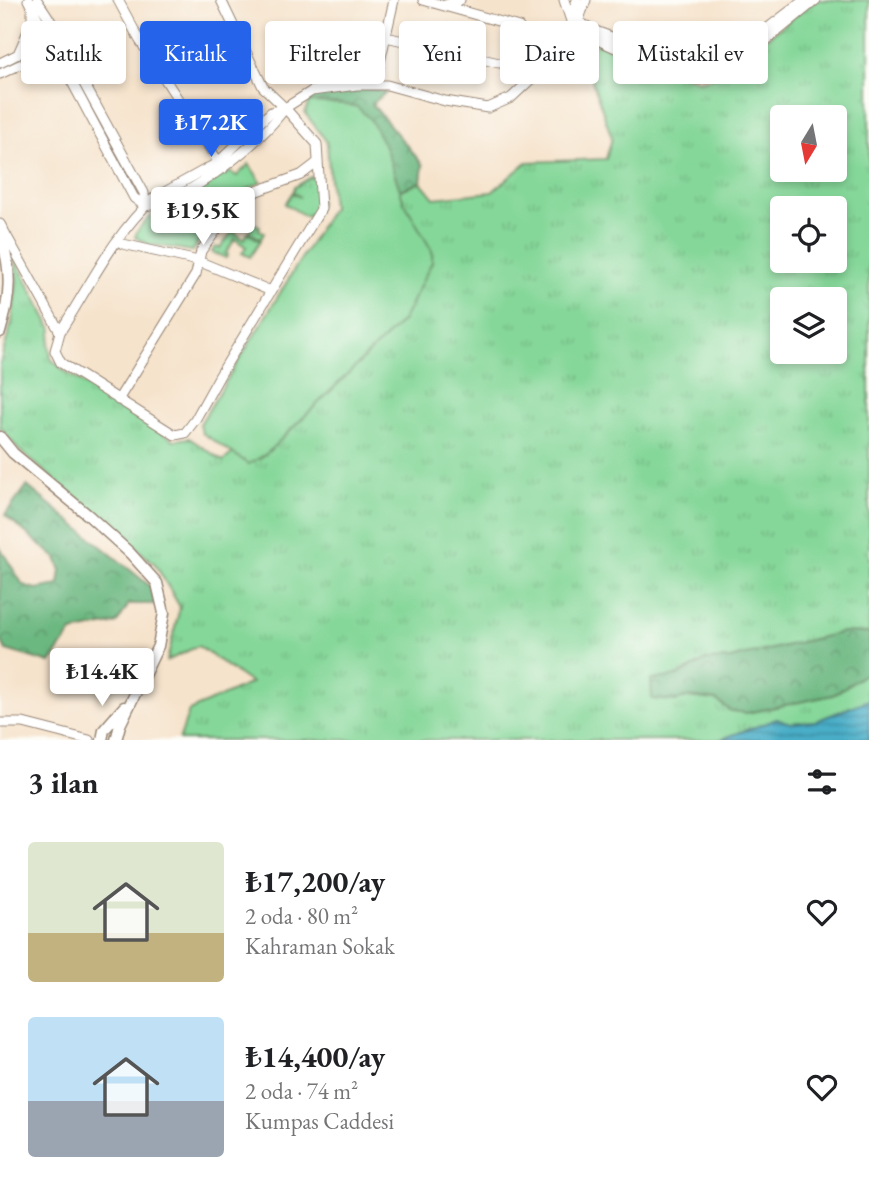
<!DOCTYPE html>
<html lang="tr">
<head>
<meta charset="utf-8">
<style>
  :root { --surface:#fff; --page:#f2f2f2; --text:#202124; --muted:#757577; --accent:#2563eb }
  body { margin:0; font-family:"EB Garamond",serif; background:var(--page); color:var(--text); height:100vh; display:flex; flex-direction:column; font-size:26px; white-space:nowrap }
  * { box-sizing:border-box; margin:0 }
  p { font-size:23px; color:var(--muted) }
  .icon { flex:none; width:38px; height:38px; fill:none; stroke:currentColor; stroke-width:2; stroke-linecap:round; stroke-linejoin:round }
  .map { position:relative; height:740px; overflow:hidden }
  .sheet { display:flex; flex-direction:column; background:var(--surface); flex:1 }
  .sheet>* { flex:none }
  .hud { position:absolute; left:21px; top:21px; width:828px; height:63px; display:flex; gap:14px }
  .needle { width:46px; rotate:190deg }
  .buttons { position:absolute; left:770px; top:105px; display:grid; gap:14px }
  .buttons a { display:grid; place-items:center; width:77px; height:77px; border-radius:7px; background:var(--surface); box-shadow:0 4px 10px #0003; font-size:35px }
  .price { position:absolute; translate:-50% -60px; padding:0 16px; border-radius:7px; background:#fff; color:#222; font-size:23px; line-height:46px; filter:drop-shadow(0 2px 4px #0008) }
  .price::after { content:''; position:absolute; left:50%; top:42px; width:21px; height:16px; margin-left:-10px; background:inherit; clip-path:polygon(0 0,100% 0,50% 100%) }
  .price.active { background:var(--accent); color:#fff }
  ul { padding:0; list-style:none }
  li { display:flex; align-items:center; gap:21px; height:175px; padding:0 28px }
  li span { display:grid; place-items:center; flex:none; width:196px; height:140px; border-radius:7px; color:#555 }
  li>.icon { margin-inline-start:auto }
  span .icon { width:84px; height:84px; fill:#fffc; stroke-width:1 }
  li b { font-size:30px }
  h2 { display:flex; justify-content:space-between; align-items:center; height:84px; padding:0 28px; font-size:30px }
  .tag { padding:0 24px; border-radius:7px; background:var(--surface); box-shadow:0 4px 10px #0003; font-size:24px; line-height:63px }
  .tag.active { background:var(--accent); color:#fff }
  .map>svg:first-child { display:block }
  .grass { fill:url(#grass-tufts); stroke:#60805c; stroke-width:2; fill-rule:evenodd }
  .forest { fill:url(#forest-crowns); stroke:#547150; stroke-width:2 }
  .green { fill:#85d799; stroke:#60805c; stroke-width:2 }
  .water { fill:url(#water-rules); stroke:#426c73; stroke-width:2 }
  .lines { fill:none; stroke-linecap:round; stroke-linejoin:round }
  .minor-casing { stroke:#988675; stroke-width:11 }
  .major-casing { stroke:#988675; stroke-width:13 }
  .minor { stroke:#fff; stroke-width:9 }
  .major { stroke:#fff; stroke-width:10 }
</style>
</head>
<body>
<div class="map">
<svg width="869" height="740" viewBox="0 0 869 740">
  <defs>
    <pattern id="grass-tufts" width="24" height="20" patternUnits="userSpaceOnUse" patternTransform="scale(1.75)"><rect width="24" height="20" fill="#85d799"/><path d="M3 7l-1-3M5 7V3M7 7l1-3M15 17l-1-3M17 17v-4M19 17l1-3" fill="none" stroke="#74b983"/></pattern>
    <pattern id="forest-crowns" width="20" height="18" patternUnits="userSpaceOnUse" patternTransform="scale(1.75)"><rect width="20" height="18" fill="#6cb881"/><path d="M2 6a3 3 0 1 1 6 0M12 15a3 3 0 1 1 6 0" fill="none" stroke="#5a9669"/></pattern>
    <pattern id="water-rules" width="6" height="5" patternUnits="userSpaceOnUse" patternTransform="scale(1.75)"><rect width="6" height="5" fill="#48aec8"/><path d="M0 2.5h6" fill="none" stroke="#3d8ea2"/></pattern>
  </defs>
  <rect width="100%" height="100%" fill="#fdfcf7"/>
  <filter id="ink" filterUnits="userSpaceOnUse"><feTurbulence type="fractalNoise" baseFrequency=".0143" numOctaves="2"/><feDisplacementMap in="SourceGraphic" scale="14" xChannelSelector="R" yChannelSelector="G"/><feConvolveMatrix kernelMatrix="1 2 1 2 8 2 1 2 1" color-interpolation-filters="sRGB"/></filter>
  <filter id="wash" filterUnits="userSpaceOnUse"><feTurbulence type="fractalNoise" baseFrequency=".00686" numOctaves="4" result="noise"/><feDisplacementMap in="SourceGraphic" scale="28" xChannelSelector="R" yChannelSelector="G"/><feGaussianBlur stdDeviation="1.57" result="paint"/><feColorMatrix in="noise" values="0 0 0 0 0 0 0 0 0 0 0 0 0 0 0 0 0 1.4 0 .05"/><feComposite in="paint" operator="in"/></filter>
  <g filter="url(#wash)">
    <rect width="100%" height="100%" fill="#f6e3cc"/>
    <!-- grass -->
    <path class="grass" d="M816 0H869V700L816 721 790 723 777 719 719 740H179L189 711 251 683 198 646 167 661 180 607 155 564 18 449 0 427V363L12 322 17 280 14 257 52 329 49 344 51 359 63 370 122 409 174 440 189 438 223 461 233 453 249 463 266 454 403 320 404 202 400 190 421 182 434 198 492 192 527 162 606 159 612 138 588 69 569 62 587 39 699 81 716 77ZM782 117H835V170H782ZM782 208H835V261H782ZM782 299H835V352H782Z
      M311 177 318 178 320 204 314 217 309 214 307 217 285 204 292 193 300 197 293 192 295 187Z
      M239 214 260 227 259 230 264 233 261 239 249 232 252 226 242 220 234 232 244 239 248 233 260 241 250 257 242 253 246 247 235 239 226 253 228 255 226 258 212 252 215 247 220 248 232 232 228 229Z"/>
    <!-- forest -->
    <path class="forest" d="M362 87 386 92 372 104 423 165 421 182 400 190 384 144 343 104 309 102 307 100 313 94Z
      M27 486 150 586 155 604H129L117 623 72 632 50 663 6 650 0 638V548L23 585 36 589 59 585 61 570 56 558 5 515Z
      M843 632 869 633V671L833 695 747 713 731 711 716 700 687 697 677 701 652 699 651 680 677 676 706 660 730 659Z"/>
    <!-- green -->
    <path class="green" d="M309 102 343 104 357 107 370 119 384 144 404 202 432 251V262L403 320 266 454 249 464 202 433 200 424 332 208 327 142 305 113Z
      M249 164 261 182 234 197 197 234 199 241 193 251 148 244 135 237C143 210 206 185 230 172L237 176Z"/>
    <!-- water -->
    <path class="water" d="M869 700V740H719L777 719 791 723 816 721Z"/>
  </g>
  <g filter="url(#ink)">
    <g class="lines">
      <!-- minor casing -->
      <g class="minor-casing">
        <path id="minor" d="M28 0 134 198 145 206
          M118 0 139 39 223 169
          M423 0 519 27
          M564 0 572 24
          M445 5 460 0
          M571 18 598 32 705 72 716 68 804 0
          M571 18 577 0
          M573 29 642 60 699 80 714 77 751 53 816 0
          M58 36 144 193 145 206
          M386 37 499 63
          M18 54 32 22V9
          M29 61 43 62 67 76
          M0 63 49 39
          M0 74 54 49C64 34 45 13 37 0
          M375 84 394 0
          M145 206C188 201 261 143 285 108
          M0 224 60 332 55 351 61 363 175 435 185 433 195 420 220 375 321 209 317 144 285 108 263 87 221 0
          M118 241 123 244 198 261 271 291
          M60 332C89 287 114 234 154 198L217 163 271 112 285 108 312 91 357 85H387L445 101 488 108 511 98 544 67 578 22 586 0
          M118 400 196 274 201 251 235 205 257 191 301 175 318 162
          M0 723H23L89 740"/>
      </g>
      <!-- major casing -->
      <g class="major-casing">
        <path id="major" d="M0 236C13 269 10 299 0 332
          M0 437 13 453 88 515 130 553 157 583 164 613 158 646 120 725 116 740
          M102 740 104 730 124 707"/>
      </g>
      <!-- minor -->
      <use href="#minor" class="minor"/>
      <!-- major -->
      <use href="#major" class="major"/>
    </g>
  </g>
</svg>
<div class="buttons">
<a><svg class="needle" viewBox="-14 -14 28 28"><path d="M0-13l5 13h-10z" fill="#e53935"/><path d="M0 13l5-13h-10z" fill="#757577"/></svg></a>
<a><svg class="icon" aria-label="locate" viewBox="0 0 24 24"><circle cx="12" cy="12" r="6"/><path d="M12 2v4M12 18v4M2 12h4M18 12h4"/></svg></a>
<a><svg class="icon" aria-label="layers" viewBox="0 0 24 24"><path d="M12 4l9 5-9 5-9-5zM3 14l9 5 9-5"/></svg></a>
</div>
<b class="price active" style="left:211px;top:159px">₺17.2K</b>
<b class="price" style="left:203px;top:247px">₺19.5K</b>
<b class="price" style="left:102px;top:708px">₺14.4K</b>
<div class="hud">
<a class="tag">Satılık</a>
<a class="tag active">Kiralık</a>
<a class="tag">Filtreler</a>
<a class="tag">Yeni</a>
<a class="tag">Daire</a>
<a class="tag">Müstakil ev</a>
</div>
</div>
<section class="sheet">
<h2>3 ilan<svg class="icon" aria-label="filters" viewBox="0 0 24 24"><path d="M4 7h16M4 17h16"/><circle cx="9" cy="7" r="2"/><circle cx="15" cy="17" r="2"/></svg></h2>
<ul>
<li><span style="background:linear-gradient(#dfe7d0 65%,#c2b280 0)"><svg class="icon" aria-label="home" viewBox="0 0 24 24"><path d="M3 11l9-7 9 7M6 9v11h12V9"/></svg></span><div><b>₺17,200/ay</b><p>2 oda · 80 m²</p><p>Kahraman Sokak</p></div><svg class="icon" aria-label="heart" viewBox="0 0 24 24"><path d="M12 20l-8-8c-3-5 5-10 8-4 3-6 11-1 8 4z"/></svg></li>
<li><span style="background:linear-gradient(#bfe0f5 60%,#9aa5b1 0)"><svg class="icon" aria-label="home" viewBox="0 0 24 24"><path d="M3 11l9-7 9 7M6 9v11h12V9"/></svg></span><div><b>₺14,400/ay</b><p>2 oda · 74 m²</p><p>Kumpas Caddesi</p></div><svg class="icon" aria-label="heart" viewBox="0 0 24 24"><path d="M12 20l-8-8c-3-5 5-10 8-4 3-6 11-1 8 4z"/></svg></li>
</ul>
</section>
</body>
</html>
